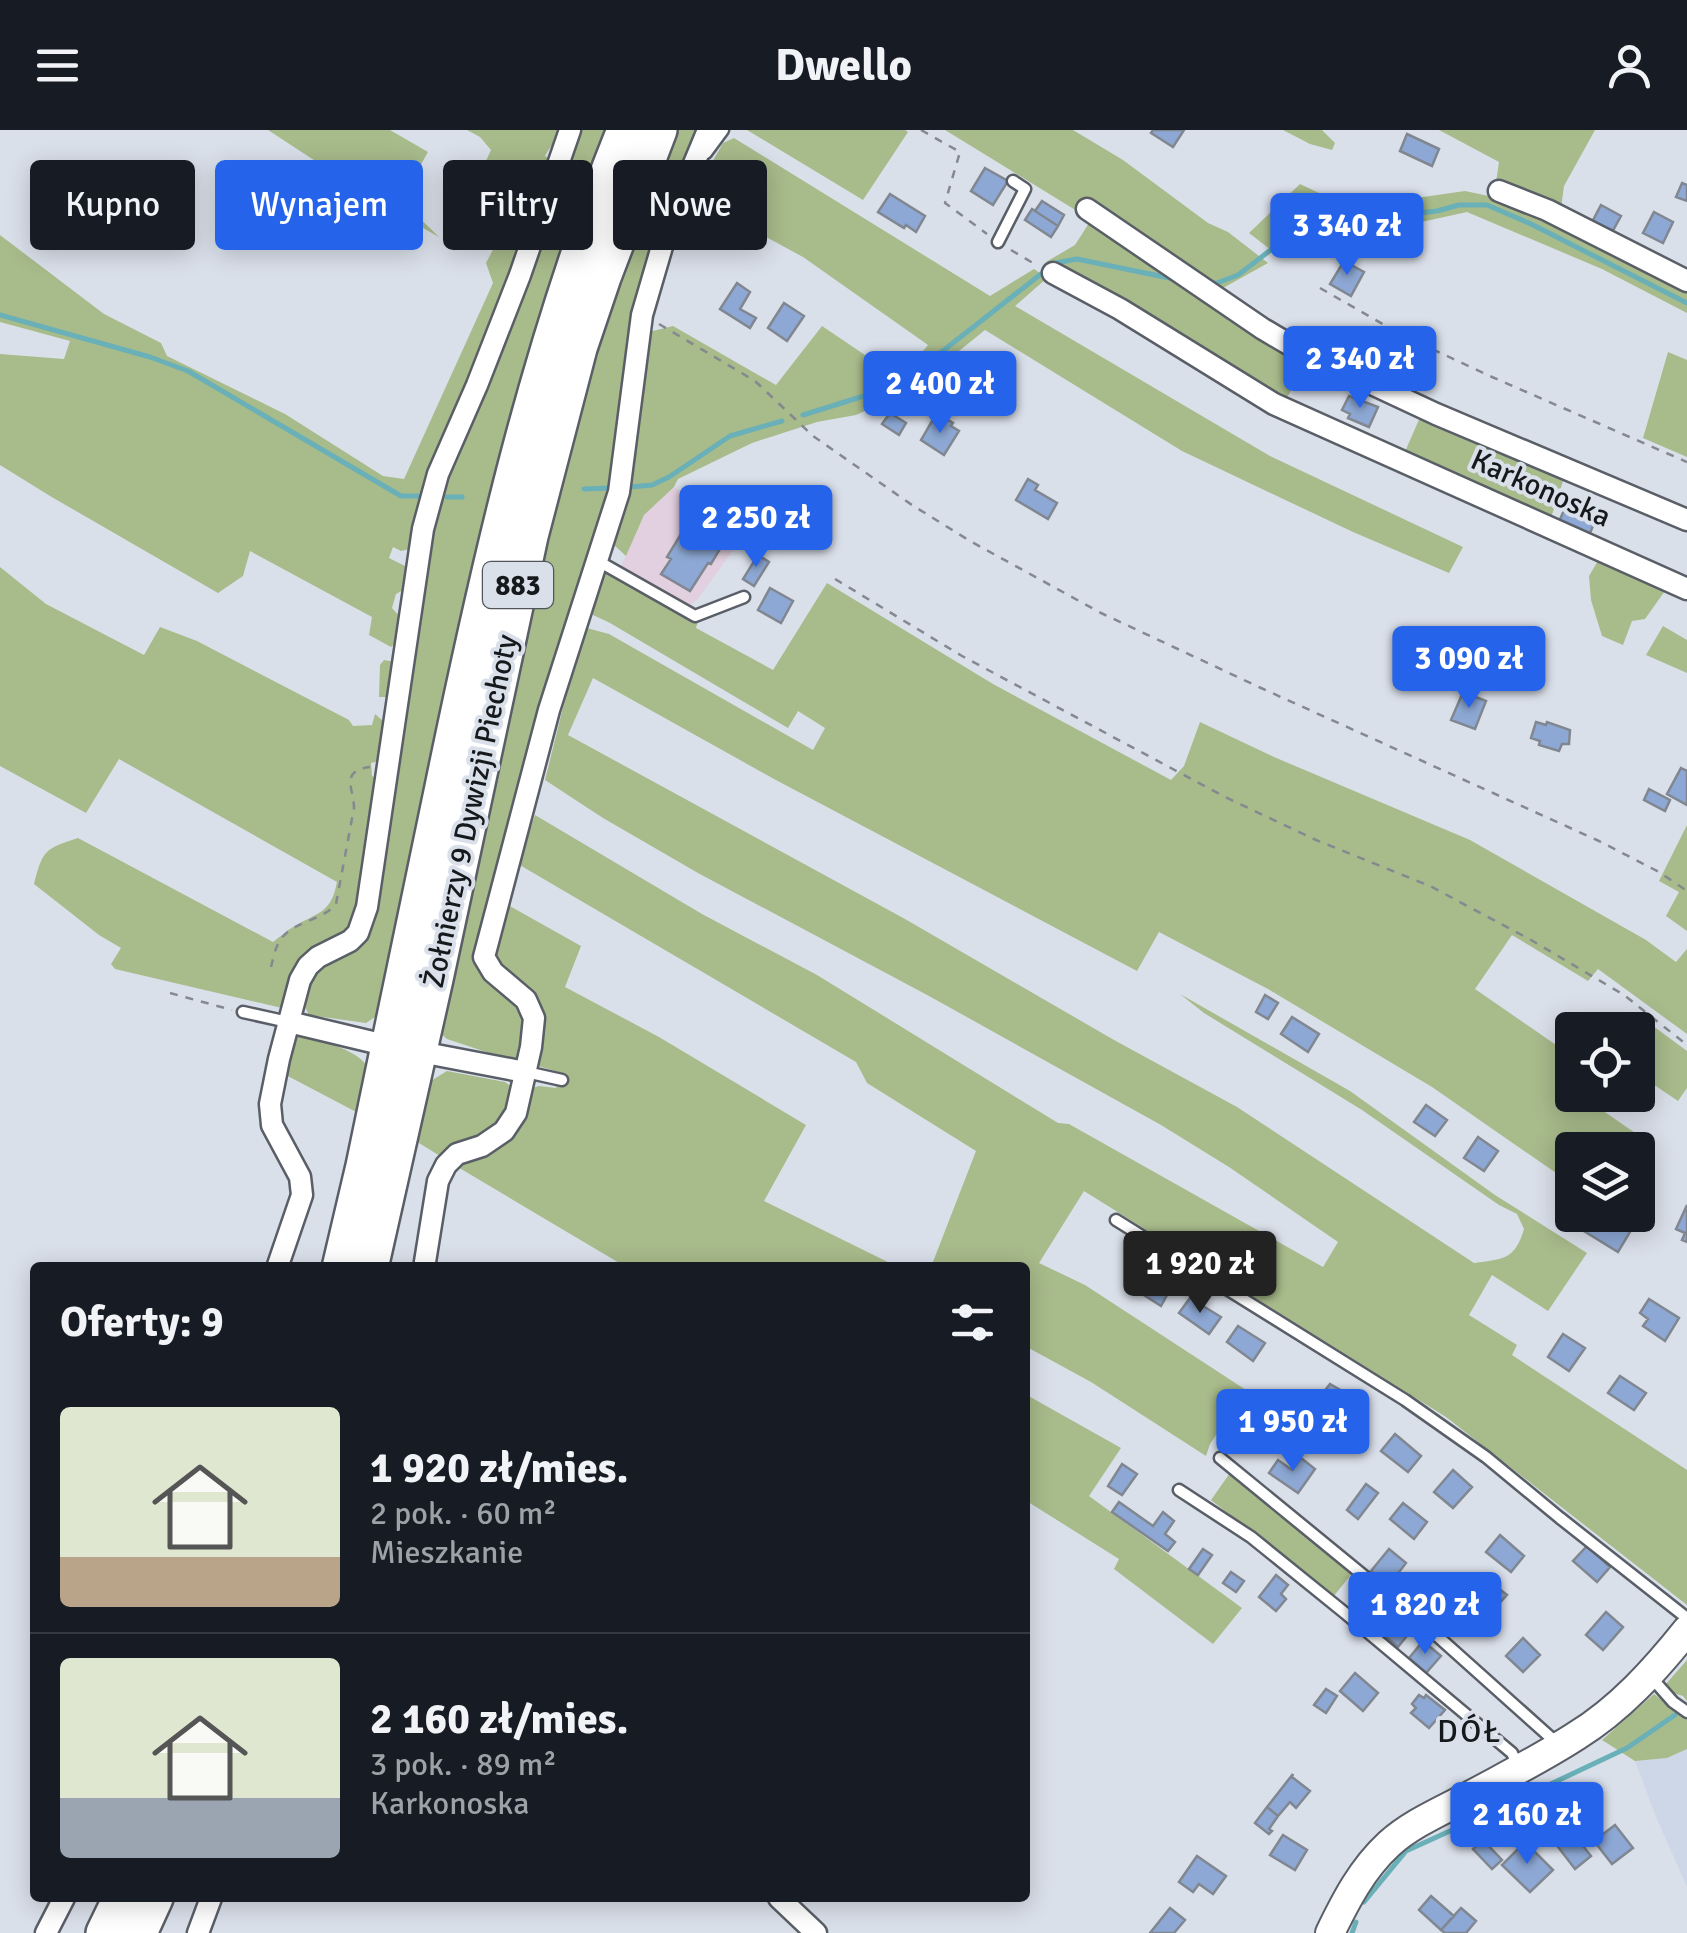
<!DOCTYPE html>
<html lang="pl">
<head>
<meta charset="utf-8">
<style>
  :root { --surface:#171b24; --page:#242831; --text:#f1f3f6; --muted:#9ea1a6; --line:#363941; --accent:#2563eb }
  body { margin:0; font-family:Signika,sans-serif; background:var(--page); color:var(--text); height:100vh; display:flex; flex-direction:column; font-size:38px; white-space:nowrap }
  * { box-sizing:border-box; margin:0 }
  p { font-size:32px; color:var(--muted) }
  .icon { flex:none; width:55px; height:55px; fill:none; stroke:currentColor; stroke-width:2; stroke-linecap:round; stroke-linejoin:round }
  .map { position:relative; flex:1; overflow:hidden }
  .sheet { position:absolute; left:30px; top:1132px; width:1000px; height:640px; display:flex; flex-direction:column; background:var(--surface); border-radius:10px; box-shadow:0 5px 25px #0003 }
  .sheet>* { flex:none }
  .guide { position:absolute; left:30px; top:30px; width:1000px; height:90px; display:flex; gap:20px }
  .tools { position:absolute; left:1555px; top:882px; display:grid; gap:20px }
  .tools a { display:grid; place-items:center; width:100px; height:100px; border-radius:10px; background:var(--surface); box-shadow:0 5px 25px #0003; font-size:50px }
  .price { position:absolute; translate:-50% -85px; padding:0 22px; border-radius:10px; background:var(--accent); color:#fff; font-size:32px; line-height:65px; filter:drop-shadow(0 2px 5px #0008) }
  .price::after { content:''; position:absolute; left:50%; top:60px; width:30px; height:22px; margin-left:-15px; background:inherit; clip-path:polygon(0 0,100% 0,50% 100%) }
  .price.on { background:#222; color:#fff }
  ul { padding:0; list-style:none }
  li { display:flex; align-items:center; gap:30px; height:250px; padding:0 30px }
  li+li { border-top:2px solid var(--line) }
  li span { display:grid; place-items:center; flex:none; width:280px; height:200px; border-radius:10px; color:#555 }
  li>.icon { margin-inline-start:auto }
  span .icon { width:120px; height:120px; fill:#fffc; stroke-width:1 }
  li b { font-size:42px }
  h2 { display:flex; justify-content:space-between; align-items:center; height:120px; padding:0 30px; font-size:42px }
  .pill { padding:0 35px; border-radius:10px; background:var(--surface); box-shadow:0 5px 25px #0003; font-size:35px; line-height:90px }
  .pill.on { background:var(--accent); color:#fff }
  header { display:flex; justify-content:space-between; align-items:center; height:130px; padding:0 30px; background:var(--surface); font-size:45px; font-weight:700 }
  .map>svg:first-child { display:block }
  .commercial { fill:#e2cfdf }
  .built { fill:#cdd7e8 }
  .green { fill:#a8bb8b }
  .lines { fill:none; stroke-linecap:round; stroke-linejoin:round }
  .stream { stroke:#6ab0b8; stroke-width:5 }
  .building { fill:#8da8d4; stroke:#818790; stroke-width:2.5 }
  .lane-casing { stroke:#595e67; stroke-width:15 }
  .street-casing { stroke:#595e67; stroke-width:25 }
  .secondary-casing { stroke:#595e67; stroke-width:32 }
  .highway-casing { stroke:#595e67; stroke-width:40 }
  .path { stroke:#848990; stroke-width:2.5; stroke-dasharray:8 8; stroke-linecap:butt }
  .lane { stroke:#fff; stroke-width:10 }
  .street { stroke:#fff; stroke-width:20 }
  .secondary { stroke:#fff; stroke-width:28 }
  .highway { stroke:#fff; stroke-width:35 }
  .labels { text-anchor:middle; stroke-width:8; stroke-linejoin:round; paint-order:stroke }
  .shield { fill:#dae0ea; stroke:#51555a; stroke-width:2.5 }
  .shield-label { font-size:28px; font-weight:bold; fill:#16191c }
  .street-label { font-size:30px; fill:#16191c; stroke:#dae0ea }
  .neighbourhood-label { font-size:32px; letter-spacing:2.5px; fill:#16191c; stroke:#dae0ea }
</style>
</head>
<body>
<header><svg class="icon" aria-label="menu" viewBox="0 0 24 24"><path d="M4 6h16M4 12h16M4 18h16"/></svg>Dwello<svg class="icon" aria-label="person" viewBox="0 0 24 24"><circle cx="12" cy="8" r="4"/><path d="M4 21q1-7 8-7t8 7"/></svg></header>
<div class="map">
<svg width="1687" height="1803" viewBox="0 0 1687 1803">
  <rect width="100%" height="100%" fill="#dae0ea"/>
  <!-- commercial -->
  <path class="commercial" d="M674 357 747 401 698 469 690 475 621 436 644 385Z"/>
  <!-- built -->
  <path class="built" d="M1687 1619V1757L1657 1689 1635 1631 1667 1628Z"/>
  <!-- green -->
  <path class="green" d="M268 0H390L428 22 401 70 439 107 384 76Z
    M467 0H561C557 11 550 16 545 26L551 30 542 54 534 59 533 67 535 71 524 102 515 105 501 102 513 66 478 48 491 20 480 7Z
    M576 0H611L378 885 366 893 309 885 302 871C306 857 310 847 321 837 344 819 373 821 371 783L433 381Z
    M669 0H702L639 168 622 251 614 322 599 403 483 841C509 868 539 891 514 930L504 928 447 909 440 903 454 803 593 204Z
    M747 0H905L908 2 863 70Z
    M945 0H1073L1123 30 1208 93 1228 102 1268 133 1223 158 1213 159 1084 72 1077 81Z
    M1283 0H1322L1335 13 1332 20 1310 14Z
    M1439 0H1595L1564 56 1561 78 1519 64 1496 52 1499 32Z
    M734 8 990 166 1034 139 1047 148 1015 176 1270 326 1463 417 1449 443 1353 402 1182 321 985 200 928 246 911 235 928 215 803 127 716 80 705 97 701 95 699 56 723 13Z
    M1300 54 1336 71 1381 73 1465 61 1503 69 1687 157V183L1602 139 1467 82 1394 98 1383 95 1310 103 1275 123 1249 103Z
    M1091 90 1306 231 1285 272 1108 166 1046 132 1075 115Z
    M0 105 104 184 161 213 167 226 285 284 383 346 404 349 493 153 486 133 499 108 512 113 518 122 471 254 463 261 428 348 410 419 401 421 393 417 389 428 407 437 405 459 396 464 392 478 400 487 397 512 391 517 369 505 372 487 250 421 243 446 218 463 50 366 0 335V224L64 229 70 211 0 192Z
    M673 196 776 255 822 196 914 258 856 285 817 292 752 313 678 349 674 357 644 385 626 426 614 415 636 314 645 203Z
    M1668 222 1687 230V327L1643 308Z
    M1421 285 1565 345 1550 391 1404 324Z
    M1599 429 1667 458 1645 489 1632 491 1623 515 1602 506 1591 470 1589 446Z
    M0 437 46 474 144 525 160 497 197 511 349 590 353 596 372 595 375 584 383 591 379 631 371 633 372 646 378 649 357 788 282 878 115 839 111 834 121 818 99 805 34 754C43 720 44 719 78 708L273 812C280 807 286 801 293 797 318 782 331 784 337 752L119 629 86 683 0 636Z
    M602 443 613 444 686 489 698 491 696 498 773 540 827 453 993 554 1171 650 1184 636 1200 592 1274 627 1470 710 1646 810 1676 832 1687 819V904L1598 839 1588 851 1512 805 1475 859 1572 926V965H1588L1586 969 1654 1016 1642 1032 1651 1039 1638 1062V1020H1572V1054L1432 957 1268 859 1159 802 1137 841 774 649 593 548 568 605 905 789 1114 910 1237 977 1474 1133C1503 1129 1515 1130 1524 1099L1517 1084 1499 1075 1362 980 1204 883 1180 864 1350 961 1495 1065 1587 1123 1548 1181 1492 1145 1469 1185 1517 1215 1512 1225 1687 1340V1475L1446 1287 1084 1061 1039 1133 1085 1155 1246 1260 1210 1314 1206 1326 1091 1252 1025 1216V1138L931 1137 976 1021 867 953 856 932 518 734 535 685 702 784 817 845 1058 993 1069 994 1323 1137 1338 1112 1229 1037 1161 995 929 866 698 743 603 688 545 650 583 497 609 504 813 620 825 598 798 581 788 598 610 493 593 485 590 475Z
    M1663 496 1687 510V543L1646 525Z
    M384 530 395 532 389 567H379L380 535Z
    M1687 695V801L1666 786 1679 762 1659 751Z
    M506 774 581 816 565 857 659 907 806 995 764 1071 898 1137H626L456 1036 465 1029 529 959 539 956 556 958 562 943 538 936 540 915 494 821Z
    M1645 890 1687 921V958L1678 971 1638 944 1637 900Z
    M298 907C316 907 367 922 370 943 371 955 364 973 362 985L282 943 291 913Z
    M447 941 505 952 512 957C510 967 510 980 503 988 488 1007 459 1013 440 1026L411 1008 421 957Z
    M1025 1264 1121 1318 1089 1366 1242 1478 1213 1514 1114 1439 1119 1429 1025 1370Z
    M1230 1343 1354 1441 1333 1467 1211 1370Z
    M1687 1530V1571L1683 1566 1670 1562 1665 1555Z
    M1654 1564 1687 1590V1619L1667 1628 1635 1631 1602 1610Z"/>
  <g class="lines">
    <!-- stream -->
    <path class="stream" d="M1210 153H1217L1238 145 1289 106 1315 95 1437 81 1459 75H1487L1531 94 1687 173
      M0 185 150 227 188 241 401 366H418
      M921 238 1055 133 1077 129 1174 149
      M803 285 896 256
      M630 357 652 355 669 347 730 306 782 291
      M584 359 608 358
      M447 367H462
      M1521 1668 1627 1618 1675 1585
      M1364 1772 1406 1721 1507 1675
      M1352 1803 1356 1792"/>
  </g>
  <!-- building -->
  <path class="building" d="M1153 0H1184L1173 17 1151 3Z
    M1407 4 1439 19 1432 36 1400 21Z
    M985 38 1008 51 993 75 971 61Z
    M1682 53 1687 55V71L1676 67Z
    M463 55 479 63 473 74 457 66Z
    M890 64 925 86 916 102 906 95 904 98 878 82Z
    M457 66 468 72 461 85 467 88 462 98 445 89Z
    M1042 71 1064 85 1058 96 1035 81Z
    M1601 75 1621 86 1611 104 1591 94Z
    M1032 79 1058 96 1051 107 1025 90Z
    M1654 82 1673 92 1663 113 1643 103Z
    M1344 131 1364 142 1351 166 1330 154Z
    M737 153 750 162 740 179 756 188 750 198 720 179Z
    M784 173 804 186 787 211 768 198Z
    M1390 219 1414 233 1404 252 1379 238Z
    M1349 266 1378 277 1369 297 1348 288 1350 284 1342 280Z
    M890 283 906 293 899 305 882 294Z
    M943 287 953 293 951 296 959 301 944 325 921 310 932 291 938 295Z
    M1028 349 1038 355 1035 360 1057 373 1048 389 1016 370Z
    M1565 378 1595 391 1588 408 1558 394Z
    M695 381 730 402 711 434 708 433 690 461 661 444 671 429 667 427Z
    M758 425 769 432 754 456 743 449Z
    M770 458 793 471 781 493 758 480Z
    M1463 562 1486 571 1475 599 1451 590Z
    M1536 592 1546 595 1547 592 1570 600 1569 614H1562L1559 621 1539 615 1540 611 1531 608Z
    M1681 638 1687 641V675L1667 664Z
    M1649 659 1670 670 1665 681 1644 670Z
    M1265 865 1278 873 1268 889 1256 882Z
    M1292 887 1319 904 1308 922 1281 904Z
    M1426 975 1447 990 1435 1006 1414 992Z
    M1478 1007 1498 1021 1484 1041 1464 1028Z
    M1687 1075V1112L1682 1110 1685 1103 1676 1099Z
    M1594 1085H1604L1630 1102 1618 1122 1584 1101Z
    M1144 1139 1172 1156 1161 1176 1133 1158Z
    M1190 1168 1221 1187 1209 1204 1179 1183Z
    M1649 1169 1679 1188 1665 1211 1643 1196 1648 1189 1640 1183Z
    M1238 1196 1265 1213 1253 1231 1227 1212Z
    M1563 1204 1585 1218 1569 1241 1548 1227Z
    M1620 1246 1646 1263 1634 1280 1608 1263Z
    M1330 1254 1361 1272 1345 1294 1316 1272Z
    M1395 1304 1421 1326 1408 1342 1381 1321Z
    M1301 1328 1315 1339 1298 1363 1269 1343 1278 1330 1292 1340Z
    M1122 1334 1137 1344 1122 1365 1108 1356Z
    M1453 1340 1472 1357 1453 1378 1434 1362Z
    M1366 1354 1378 1363 1358 1389 1347 1380Z
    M1119 1372 1153 1396 1163 1382 1174 1391 1165 1404 1175 1412 1168 1421 1112 1382Z
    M1403 1373 1427 1392 1414 1409 1390 1389Z
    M1500 1405 1524 1426 1511 1442 1486 1422Z
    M1587 1416 1610 1437 1597 1452 1573 1431Z
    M1203 1419 1212 1425 1198 1445 1189 1439Z
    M1389 1419 1406 1433 1389 1455 1371 1441Z
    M1231 1442 1244 1451 1236 1462 1223 1453Z
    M1276 1445 1288 1455 1281 1464 1286 1469 1276 1481 1259 1467Z
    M1444 1453 1463 1469 1445 1491 1426 1475Z
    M1493 1454 1507 1465 1494 1479 1481 1468Z
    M1606 1482 1623 1497 1603 1520 1586 1505Z
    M1381 1491 1390 1498 1392 1495 1406 1507 1398 1517 1375 1497Z
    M1523 1508 1540 1525 1523 1542 1506 1526Z
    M1423 1511 1441 1526 1426 1543 1409 1528Z
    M1355 1543 1378 1563 1363 1581 1340 1561Z
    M1326 1559 1337 1566 1326 1583 1314 1575Z
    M1419 1565 1424 1568 1426 1565 1445 1580 1429 1598 1411 1583 1416 1578 1412 1574Z
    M1293 1644 1292 1647 1310 1661 1296 1678 1290 1672 1278 1686 1267 1677Z
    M1267 1677 1278 1686 1269 1699 1272 1701 1269 1704 1255 1693Z
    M1615 1695 1633 1718 1612 1734 1594 1711Z
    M1568 1697 1591 1726 1575 1739 1552 1709Z
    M1283 1705 1307 1720 1295 1740 1270 1725Z
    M1483 1710 1502 1730 1492 1739 1473 1719Z
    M1525 1712 1553 1740 1530 1762 1502 1735Z
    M1197 1726 1226 1746 1213 1764 1199 1754 1193 1762 1179 1752Z
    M1431 1766 1454 1786 1441 1800 1419 1780Z
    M1170 1778 1185 1790 1174 1803H1150Z
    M1461 1778 1476 1791 1466 1803H1445L1441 1800Z"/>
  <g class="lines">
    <!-- lane casing -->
    <g class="lane-casing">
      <path id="lane" d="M706 23 723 0
        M669 96 693 100C698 86 698 77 687 67L689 61
        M998 112 1025 59 1013 51
        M598 431 695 486 744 467
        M243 882 288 892
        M526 942 562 950
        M1116 1090 1405 1270 1486 1327 1560 1388 1687 1488
        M1220 1328 1435 1504 1559 1615
        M1179 1360 1251 1407 1345 1483 1512 1623 1519 1638
        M1650 1546 1673 1572 1687 1582"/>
    </g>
    <!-- street casing -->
    <g class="street-casing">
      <path id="street" d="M1499 61 1547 80 1687 151
        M1087 79 1263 199 1297 219 1436 284 1687 390
        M1053 143 1120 179 1274 274 1687 459
        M289 892 389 916 525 942
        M277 1138 302 1065 300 1047 272 995 270 974 279 929 300 850 308 836 318 827 350 811 358 803 367 777 423 399 438 344 477 255 520 145 570 0
        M424 1138 438 1051 446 1035 457 1024 482 1016 504 1001 516 983 531 917 534 888 526 870 493 842 484 827 549 580 619 362 642 185 668 96 708 0
        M779 1768 816 1803
        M46 1803 64 1768
        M198 1803 211 1768"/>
    </g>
    <!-- secondary casing -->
    <g class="secondary-casing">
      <path id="secondary" d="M1330 1803C1346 1770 1362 1739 1389 1714 1410 1695 1437 1683 1462 1670 1500 1649 1539 1630 1576 1606 1620 1579 1655 1540 1687 1500"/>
    </g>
    <!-- highway casing -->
    <g class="highway-casing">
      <path id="highway" d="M340 1138 364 1036C390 910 417 783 443 657 489 434 539 212 625 0
        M370 1138 435 849 530 406 579 218 603 147 659 0
        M104 1803 121 1768
        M139 1803 155 1768"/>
    </g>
    <!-- path -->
    <path class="path" d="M921 0 960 22 945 73 987 104
      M1011 120 1038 136
      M1320 158 1400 204 1492 247 1687 332
      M659 194 755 251 813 306 912 375 970 411 1101 483 1261 558 1599 711 1659 742 1687 761
      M835 449 962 526 1225 667 1316 710 1430 756 1531 810 1624 865 1687 915
      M271 837C273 829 275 819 279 812 291 791 321 792 336 774L354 678C354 659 339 641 370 637
      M170 863 232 880"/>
    <!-- lane -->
    <use href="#lane" class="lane"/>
    <!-- street -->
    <use href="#street" class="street"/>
    <!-- secondary -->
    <use href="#secondary" class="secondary"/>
    <!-- highway -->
    <use href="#highway" class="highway"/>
  </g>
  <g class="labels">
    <!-- shield labels -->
    <rect class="shield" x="483" y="432" width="70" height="46" rx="8"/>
    <g class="shield-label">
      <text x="518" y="465">883</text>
    </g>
    <!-- street labels -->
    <g class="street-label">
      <text transform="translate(1541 358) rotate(24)" y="10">Karkonoska</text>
      <text transform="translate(470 681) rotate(-78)" y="10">Żołnierzy 9 Dywizji Piechoty</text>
    </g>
    <!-- neighbourhood labels -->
    <g class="neighbourhood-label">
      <text x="1470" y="1612">DÓŁ</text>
    </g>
  </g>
</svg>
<div class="tools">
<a><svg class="icon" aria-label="locate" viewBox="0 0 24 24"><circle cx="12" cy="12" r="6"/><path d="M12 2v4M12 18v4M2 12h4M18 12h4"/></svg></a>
<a><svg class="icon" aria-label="layers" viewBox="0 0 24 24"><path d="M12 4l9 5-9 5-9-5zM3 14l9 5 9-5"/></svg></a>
</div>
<b class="price" style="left:1347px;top:148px">3 340 zł</b>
<b class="price" style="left:1360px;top:281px">2 340 zł</b>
<b class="price" style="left:940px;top:306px">2 400 zł</b>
<b class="price" style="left:756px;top:440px">2 250 zł</b>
<b class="price" style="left:1469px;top:581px">3 090 zł</b>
<b class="price on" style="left:1200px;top:1186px">1 920 zł</b>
<b class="price" style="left:1293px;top:1344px">1 950 zł</b>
<b class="price" style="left:1425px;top:1527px">1 820 zł</b>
<b class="price" style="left:1527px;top:1737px">2 160 zł</b>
<div class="guide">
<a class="pill">Kupno</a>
<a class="pill on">Wynajem</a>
<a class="pill">Filtry</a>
<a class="pill">Nowe</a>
</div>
<section class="sheet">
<h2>Oferty: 9<svg class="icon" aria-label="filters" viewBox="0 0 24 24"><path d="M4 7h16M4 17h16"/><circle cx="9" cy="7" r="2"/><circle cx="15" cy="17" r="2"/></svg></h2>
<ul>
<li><span style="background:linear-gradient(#dfe7d0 75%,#b9a48a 0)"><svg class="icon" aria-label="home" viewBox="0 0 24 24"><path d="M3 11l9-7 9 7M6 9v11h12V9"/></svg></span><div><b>1 920 zł/mies.</b><p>2 pok. · 60 m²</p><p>Mieszkanie</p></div></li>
<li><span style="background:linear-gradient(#dfe7d0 70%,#9aa5b1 0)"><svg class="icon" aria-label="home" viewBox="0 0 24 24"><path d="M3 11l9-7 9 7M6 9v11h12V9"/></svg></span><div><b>2 160 zł/mies.</b><p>3 pok. · 89 m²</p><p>Karkonoska</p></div></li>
</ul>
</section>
</div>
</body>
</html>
